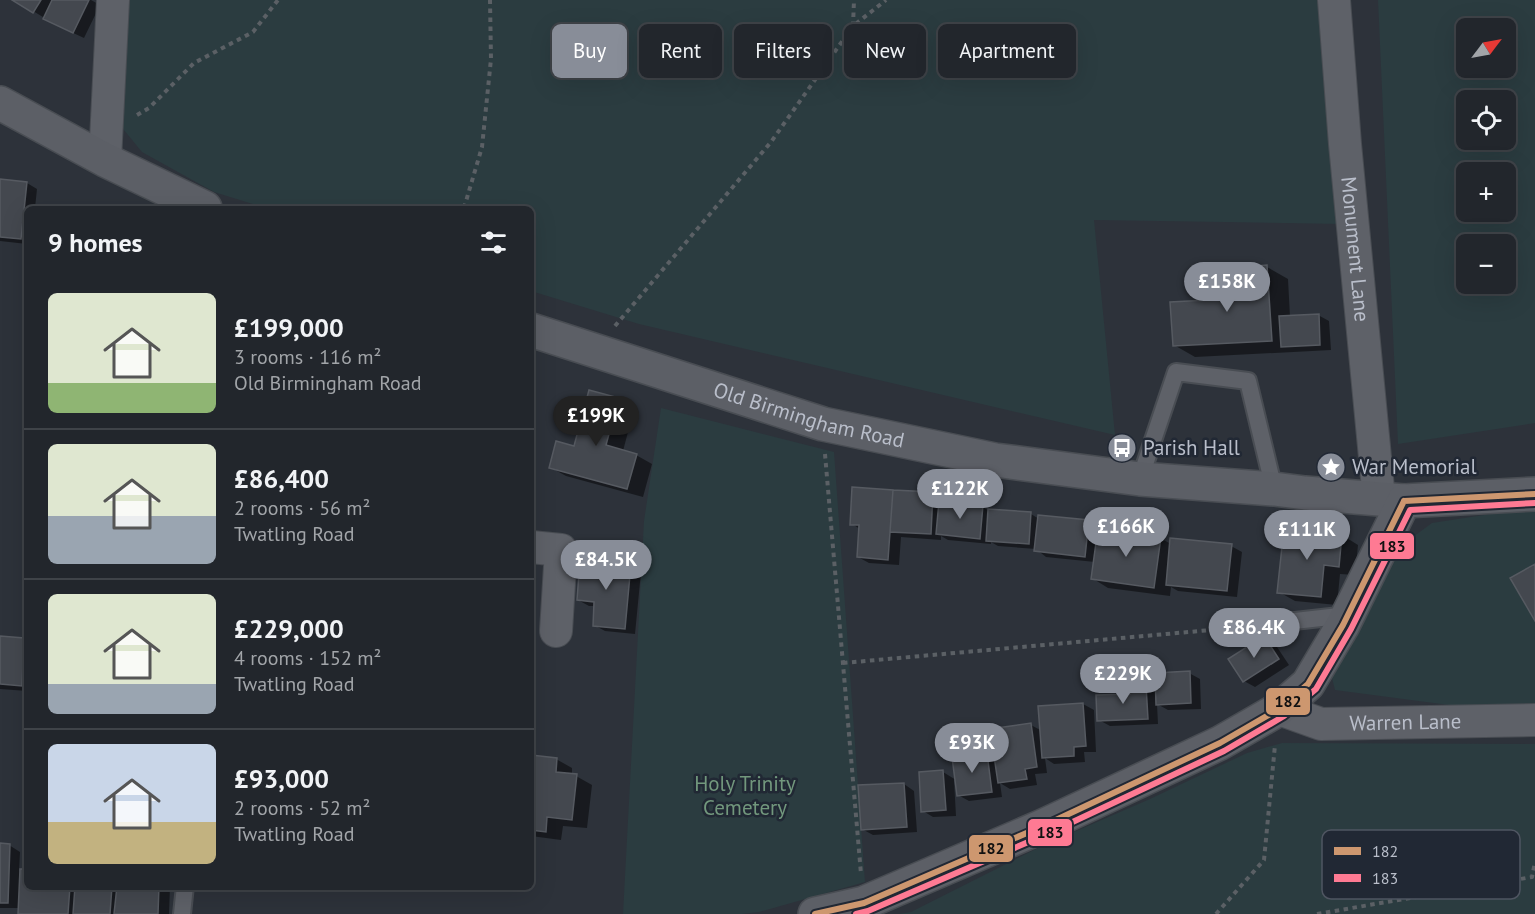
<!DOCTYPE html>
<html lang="en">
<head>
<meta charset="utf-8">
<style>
  :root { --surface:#22262c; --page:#2e3238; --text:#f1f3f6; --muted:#a2a5a9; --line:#3f4348; --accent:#888d98 }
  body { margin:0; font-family:"PT Sans",sans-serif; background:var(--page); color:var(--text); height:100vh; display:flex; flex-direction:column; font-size:22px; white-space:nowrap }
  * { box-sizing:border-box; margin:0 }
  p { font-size:20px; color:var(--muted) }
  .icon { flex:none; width:33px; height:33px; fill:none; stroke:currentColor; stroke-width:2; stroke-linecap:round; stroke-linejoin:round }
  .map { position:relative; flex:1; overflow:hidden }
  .panel { position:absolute; left:24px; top:206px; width:510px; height:684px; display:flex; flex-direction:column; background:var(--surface); border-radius:9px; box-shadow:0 6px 24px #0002,0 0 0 2px var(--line) }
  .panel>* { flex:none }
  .guide { position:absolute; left:552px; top:24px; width:570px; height:54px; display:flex; gap:12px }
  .needle { width:39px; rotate:58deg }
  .fabs { position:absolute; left:1456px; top:18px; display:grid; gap:12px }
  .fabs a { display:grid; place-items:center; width:60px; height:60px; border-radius:9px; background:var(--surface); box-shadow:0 6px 24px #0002,0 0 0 2px var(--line); font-size:30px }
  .price { position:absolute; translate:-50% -51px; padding:0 14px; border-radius:21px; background:var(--accent); color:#fff; font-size:20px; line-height:39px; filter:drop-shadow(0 2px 3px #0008) }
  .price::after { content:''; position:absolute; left:50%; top:36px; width:18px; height:14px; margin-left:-9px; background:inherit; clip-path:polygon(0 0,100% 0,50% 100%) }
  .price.selected { background:#222; color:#fff }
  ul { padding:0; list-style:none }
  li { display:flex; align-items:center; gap:18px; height:150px; padding:0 24px }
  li+li { border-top:2px solid var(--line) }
  li span { display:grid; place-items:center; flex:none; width:168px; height:120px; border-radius:9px; color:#555 }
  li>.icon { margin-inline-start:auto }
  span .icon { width:72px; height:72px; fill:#fffc; stroke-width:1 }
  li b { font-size:26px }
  h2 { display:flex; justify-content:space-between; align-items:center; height:72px; padding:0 24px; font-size:26px }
  .chip { padding:0 21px; border-radius:9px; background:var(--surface); box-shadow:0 6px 24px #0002,0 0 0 2px var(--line); font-size:21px; line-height:54px }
  .chip.selected { background:var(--accent); color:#fff }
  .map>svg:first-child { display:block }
  .green { fill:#2b3c40; fill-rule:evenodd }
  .shadow { fill:#0007 }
  .building { fill:#44484f; stroke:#565a61; stroke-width:1.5 }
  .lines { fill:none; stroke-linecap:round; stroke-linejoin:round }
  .lane-casing { stroke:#494d53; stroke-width:20 }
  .street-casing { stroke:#494d53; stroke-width:34 }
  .secondary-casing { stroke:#494d53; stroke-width:36 }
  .path { stroke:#5b6065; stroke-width:4; stroke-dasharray:4.5 4.5; stroke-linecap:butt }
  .lane { stroke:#5e6168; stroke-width:16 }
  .street { stroke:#5e6168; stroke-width:32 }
  .secondary { stroke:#5c5f66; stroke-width:33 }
  .bus-1-casing { stroke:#212834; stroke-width:10 }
  .bus-2-casing { stroke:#212834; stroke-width:10 }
  .bus-1 { stroke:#cd976f; stroke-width:6 }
  .bus-2 { stroke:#fe7a93; stroke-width:6 }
  .labels { text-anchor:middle; stroke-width:5; stroke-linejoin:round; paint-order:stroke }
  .street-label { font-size:21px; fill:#b9beca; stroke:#212834 }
  .poi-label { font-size:21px; fill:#b9beca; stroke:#212834; text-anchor:start }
  .park-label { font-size:21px; fill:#72987d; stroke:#212834 }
  .key { fill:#212834; stroke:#4f5561; stroke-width:1.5 }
  .key-label { font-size:16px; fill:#b9beca }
  .line-badge { stroke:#212834; stroke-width:2 }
  .pale-badge-label { font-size:16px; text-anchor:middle; font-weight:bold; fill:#111 }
</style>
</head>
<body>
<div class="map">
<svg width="1535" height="914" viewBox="0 0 1535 914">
  <rect width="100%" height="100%" fill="#2d323a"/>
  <!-- green -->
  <path class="green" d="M127 0H1318L1342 224 1094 220 1115 435 639 324 531 291V208H266L214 192 142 152 119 124Z
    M1378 0H1535V423L1398 444ZM1506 28V68H1467V28ZM1506 100V140H1467V100ZM1467 172H1506V212H1467ZM1506 244V284H1467V244Z
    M661 408 834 452 865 882 759 912 742 914H623L644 521Z
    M1535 507V709L1487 710 1335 690 1331 674 1402 545 1432 523Z
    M1282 743 1535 744V914H899L911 912 1044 845 1150 799 1247 753Z"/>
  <!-- shadow -->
  <path class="shadow" d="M15 0H91L100 5 84 38 56 25Z
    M0 181 27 183 37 189 35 208H27V244L0 241Z
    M1267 267 1288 279 1290 317 1318 315 1329 321 1331 350 1195 357 1174 345 1230 300 1228 269Z
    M618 400 634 409 623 451 636 455 652 464 643 497 566 476 550 467 575 448Z
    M854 489 932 494 943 500V503L983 507 989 511 1031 514 1039 519V516L1089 522 1099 528V530L1160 538 1171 544 1231 546 1242 552 1237 597 1178 591 1171 587 1170 596 1108 588 1092 578 1095 562 1046 557 1036 549 998 546 991 542V544L948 540 941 536V540L901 537 899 565 869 563 858 557 860 529 852 524Z
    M1342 535 1358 545 1355 575 1340 574 1337 605 1295 601 1279 592Z
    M630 566 641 572 635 634 605 631 594 625 596 606H589L578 600Z
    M0 638 24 639 27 641V691L0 689Z
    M1264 638 1275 644 1289 665 1255 687 1244 681Z
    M1189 673 1200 679 1201 709 1168 710 1157 704 1158 724 1110 726 1099 720 1146 686 1157 693Z
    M1083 704 1094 710 1096 752H1084L1085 762 1054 764 1045 758 1047 773 1035 774 1037 785 1010 789 1000 783 1002 797 969 801 958 795 956 780H954L956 816 933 817 923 811 943 772 956 780 987 754 996 760 1031 725 1042 731Z
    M531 756 556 759 572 768V775L576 776 592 785 587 828 563 826 561 840 531 836Z
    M904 784 914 791 917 832 873 835 862 829Z
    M0 845H9L20 852 19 871H27V886H170L169 914H19L20 908H0Z
    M246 886H264V891L251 890Z"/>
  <!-- building -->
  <path class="building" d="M12 0H41L33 13Z
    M52 0H89L73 33 43 19Z
    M0 179 27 182 21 239 0 237Z
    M1267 265 1272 341 1173 346 1170 302 1228 299 1227 268Z
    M1319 314 1320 345 1281 347 1279 316Z
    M589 390 619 398 606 445 637 454 627 489 549 468 556 441 574 446Z
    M852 487 893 490 888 560 857 557 859 525H850Z
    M893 490 933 492 931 534 890 532Z
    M939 501 983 505 980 539 936 534Z
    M988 509 1031 512 1029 544 986 541Z
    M1038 515 1089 520 1085 557 1034 551Z
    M1098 528 1161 537 1154 588 1091 579Z
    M1284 528 1342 534 1339 567 1324 565 1321 597 1277 593Z
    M1170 538 1232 544 1227 591 1166 585Z
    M580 560 631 564 625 629 593 626 594 602 577 600Z
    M1535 564V621L1510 578Z
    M0 636 24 638 22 686 0 684Z
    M1264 636 1279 659 1243 682 1228 659Z
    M1190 671 1191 703 1156 705 1155 673Z
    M1130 685H1146L1148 719 1097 721 1096 695 1130 694Z
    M1083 703 1086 746 1074 747V756L1042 758 1038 706Z
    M1031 723 1037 767 1025 769 1027 779 998 783 990 729Z
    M987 753 992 792 957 796 952 757Z
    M531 755 557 758 556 772 577 774 572 820 547 817 546 832 531 830Z
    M943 770 946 810 921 812 919 772Z
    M904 783 907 827 861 830 858 785Z
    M0 843 10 844 8 903H0Z
    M20 869H27V886H70L68 914H18Z
    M75 886H112L110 914H73Z
    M117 886H159L158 914H114Z
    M244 886H259V890L244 888Z"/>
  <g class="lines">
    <!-- lane casing -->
    <g class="lane-casing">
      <path id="lane" d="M1140 479 1176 372 1248 381 1274 489
        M1241 627 1348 615
        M182 914 185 886"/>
    </g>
    <!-- street casing -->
    <g class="street-casing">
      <g id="street">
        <path id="s1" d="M1334 0 1345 144 1379 499"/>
        <path d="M105 160 113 0"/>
        <path d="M531 547 561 550 556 631"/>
        <path id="s2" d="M1279 709 1321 724 1535 720"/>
      </g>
    </g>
    <!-- secondary casing -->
    <g class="secondary-casing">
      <g id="secondary">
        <path d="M0 103 105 160 205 208"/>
        <path id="s3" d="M531 330 823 424 995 460 1140 479 1274 489 1305 493 1404 501 1535 494"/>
        <path d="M815 914 864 903 1043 826 1220 743 1279 709 1308 684 1343 625 1404 501"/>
      </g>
    </g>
    <!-- path -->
    <path class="path" d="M853 26 854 0
      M137 115 149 108 194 63 253 32 278 0
      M464 208 482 147 491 59 490 0
      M615 326 771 142 853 26 886 0
      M825 454 861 874
      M843 663 1222 629
      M1216 914 1264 860 1275 745
      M1317 914 1532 877 1535 862"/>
    <!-- lane -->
    <use href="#lane" class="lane"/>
    <!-- street -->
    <use href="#street" class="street"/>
    <!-- secondary -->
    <use href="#secondary" class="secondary"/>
    <!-- bus-1 casing -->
    <g class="bus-1-casing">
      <path id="bus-1" d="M1404 501 1535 494
        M815 914 864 903 1043 826 1220 743 1279 709 1308 684 1343 625 1404 501"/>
    </g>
    <!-- bus-2 casing -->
    <g class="bus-2-casing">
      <path id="bus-2" d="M856 914 868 911 1047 834 1224 751 1284 716 1316 689 1351 629 1410 510 1535 503"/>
    </g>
    <!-- bus-1 -->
    <use href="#bus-1" class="bus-1"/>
    <!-- bus-2 -->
    <use href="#bus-2" class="bus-2"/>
  </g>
  <!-- icons -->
  <defs>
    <g id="bus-disc" transform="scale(1.5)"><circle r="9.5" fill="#888d98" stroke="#212834"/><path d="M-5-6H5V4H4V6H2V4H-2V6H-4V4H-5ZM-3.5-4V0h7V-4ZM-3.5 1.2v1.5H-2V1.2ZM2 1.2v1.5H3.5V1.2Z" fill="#fff"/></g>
    <g id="sight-disc" transform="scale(1.5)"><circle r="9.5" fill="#888d98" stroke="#212834"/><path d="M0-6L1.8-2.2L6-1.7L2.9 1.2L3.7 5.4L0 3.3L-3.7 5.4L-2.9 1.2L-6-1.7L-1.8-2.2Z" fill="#fff"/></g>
  </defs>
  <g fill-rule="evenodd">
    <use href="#bus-disc" x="1122" y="448"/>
    <use href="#sight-disc" x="1331" y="467"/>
  </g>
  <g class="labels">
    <!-- street labels -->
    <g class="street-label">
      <text dy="7" stroke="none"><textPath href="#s1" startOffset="250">Monument Lane</textPath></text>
      <text dy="7" stroke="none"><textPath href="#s3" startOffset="291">Old Birmingham Road</textPath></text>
      <text dy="7" stroke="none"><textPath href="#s2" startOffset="129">Warren Lane</textPath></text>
    </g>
    <!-- poi labels -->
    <g class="poi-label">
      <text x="1143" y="455">Parish Hall</text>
      <text x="1352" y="474">War Memorial</text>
    </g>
    <!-- park labels -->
    <g class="park-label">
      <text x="745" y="791">Holy Trinity<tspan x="745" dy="24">Cemetery</tspan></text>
    </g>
  </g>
  <!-- legend -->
  <rect x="1322" y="830" width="198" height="69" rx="9" class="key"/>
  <rect x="1334" y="847" width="27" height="8" fill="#cd976f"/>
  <rect x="1334" y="874" width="27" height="8" fill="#fe7a93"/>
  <g class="key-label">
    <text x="1372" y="857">182</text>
    <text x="1372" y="884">183</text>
  </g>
  <g class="line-badge">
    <rect x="1369" y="532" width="46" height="28" rx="6" fill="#fe7a93"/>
    <rect x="1265" y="687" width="46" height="29" rx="6" fill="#cd976f"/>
    <rect x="1027" y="818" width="46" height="29" rx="6" fill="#fe7a93"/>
    <rect x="968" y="834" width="46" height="29" rx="6" fill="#cd976f"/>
  </g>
  <g class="pale-badge-label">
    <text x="1392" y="552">183</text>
    <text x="1288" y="707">182</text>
    <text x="1050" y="838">183</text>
    <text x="991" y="854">182</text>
  </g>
</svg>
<div class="fabs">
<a><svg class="needle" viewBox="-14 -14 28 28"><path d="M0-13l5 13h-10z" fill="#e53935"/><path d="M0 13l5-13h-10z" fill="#a2a5a9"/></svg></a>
<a><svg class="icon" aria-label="locate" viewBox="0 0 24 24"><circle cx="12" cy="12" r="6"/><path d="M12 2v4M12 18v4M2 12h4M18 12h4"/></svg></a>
<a>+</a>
<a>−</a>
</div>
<b class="price" style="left:1227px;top:313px">£158K</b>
<b class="price selected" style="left:596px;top:447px">£199K</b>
<b class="price" style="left:960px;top:520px">£122K</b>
<b class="price" style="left:1126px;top:558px">£166K</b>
<b class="price" style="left:1307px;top:561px">£111K</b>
<b class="price" style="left:606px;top:591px">£84.5K</b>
<b class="price" style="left:1254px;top:659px">£86.4K</b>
<b class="price" style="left:1123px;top:705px">£229K</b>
<b class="price" style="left:972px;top:774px">£93K</b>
<div class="guide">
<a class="chip selected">Buy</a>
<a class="chip">Rent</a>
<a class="chip">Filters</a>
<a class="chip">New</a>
<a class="chip">Apartment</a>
</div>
<section class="panel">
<h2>9 homes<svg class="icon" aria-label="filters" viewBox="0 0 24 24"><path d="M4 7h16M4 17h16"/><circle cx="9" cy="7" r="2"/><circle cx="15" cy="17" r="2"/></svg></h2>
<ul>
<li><span style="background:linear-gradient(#dfe7d0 75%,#8fb573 0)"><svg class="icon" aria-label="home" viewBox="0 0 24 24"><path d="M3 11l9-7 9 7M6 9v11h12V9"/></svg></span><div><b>£199,000</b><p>3 rooms · 116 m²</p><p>Old Birmingham Road</p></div></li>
<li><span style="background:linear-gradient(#dfe7d0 60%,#9aa5b1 0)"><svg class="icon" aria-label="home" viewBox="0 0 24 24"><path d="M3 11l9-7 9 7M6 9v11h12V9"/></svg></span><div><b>£86,400</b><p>2 rooms · 56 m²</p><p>Twatling Road</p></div></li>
<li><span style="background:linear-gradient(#dfe7d0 75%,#9aa5b1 0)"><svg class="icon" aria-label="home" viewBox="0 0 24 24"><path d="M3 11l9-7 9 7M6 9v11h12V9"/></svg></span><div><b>£229,000</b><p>4 rooms · 152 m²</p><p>Twatling Road</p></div></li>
<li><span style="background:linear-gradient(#c9d6e8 65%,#c2b280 0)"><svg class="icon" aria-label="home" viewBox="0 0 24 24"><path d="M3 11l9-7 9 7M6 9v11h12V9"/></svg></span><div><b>£93,000</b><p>2 rooms · 52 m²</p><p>Twatling Road</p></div></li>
</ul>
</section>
</div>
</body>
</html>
